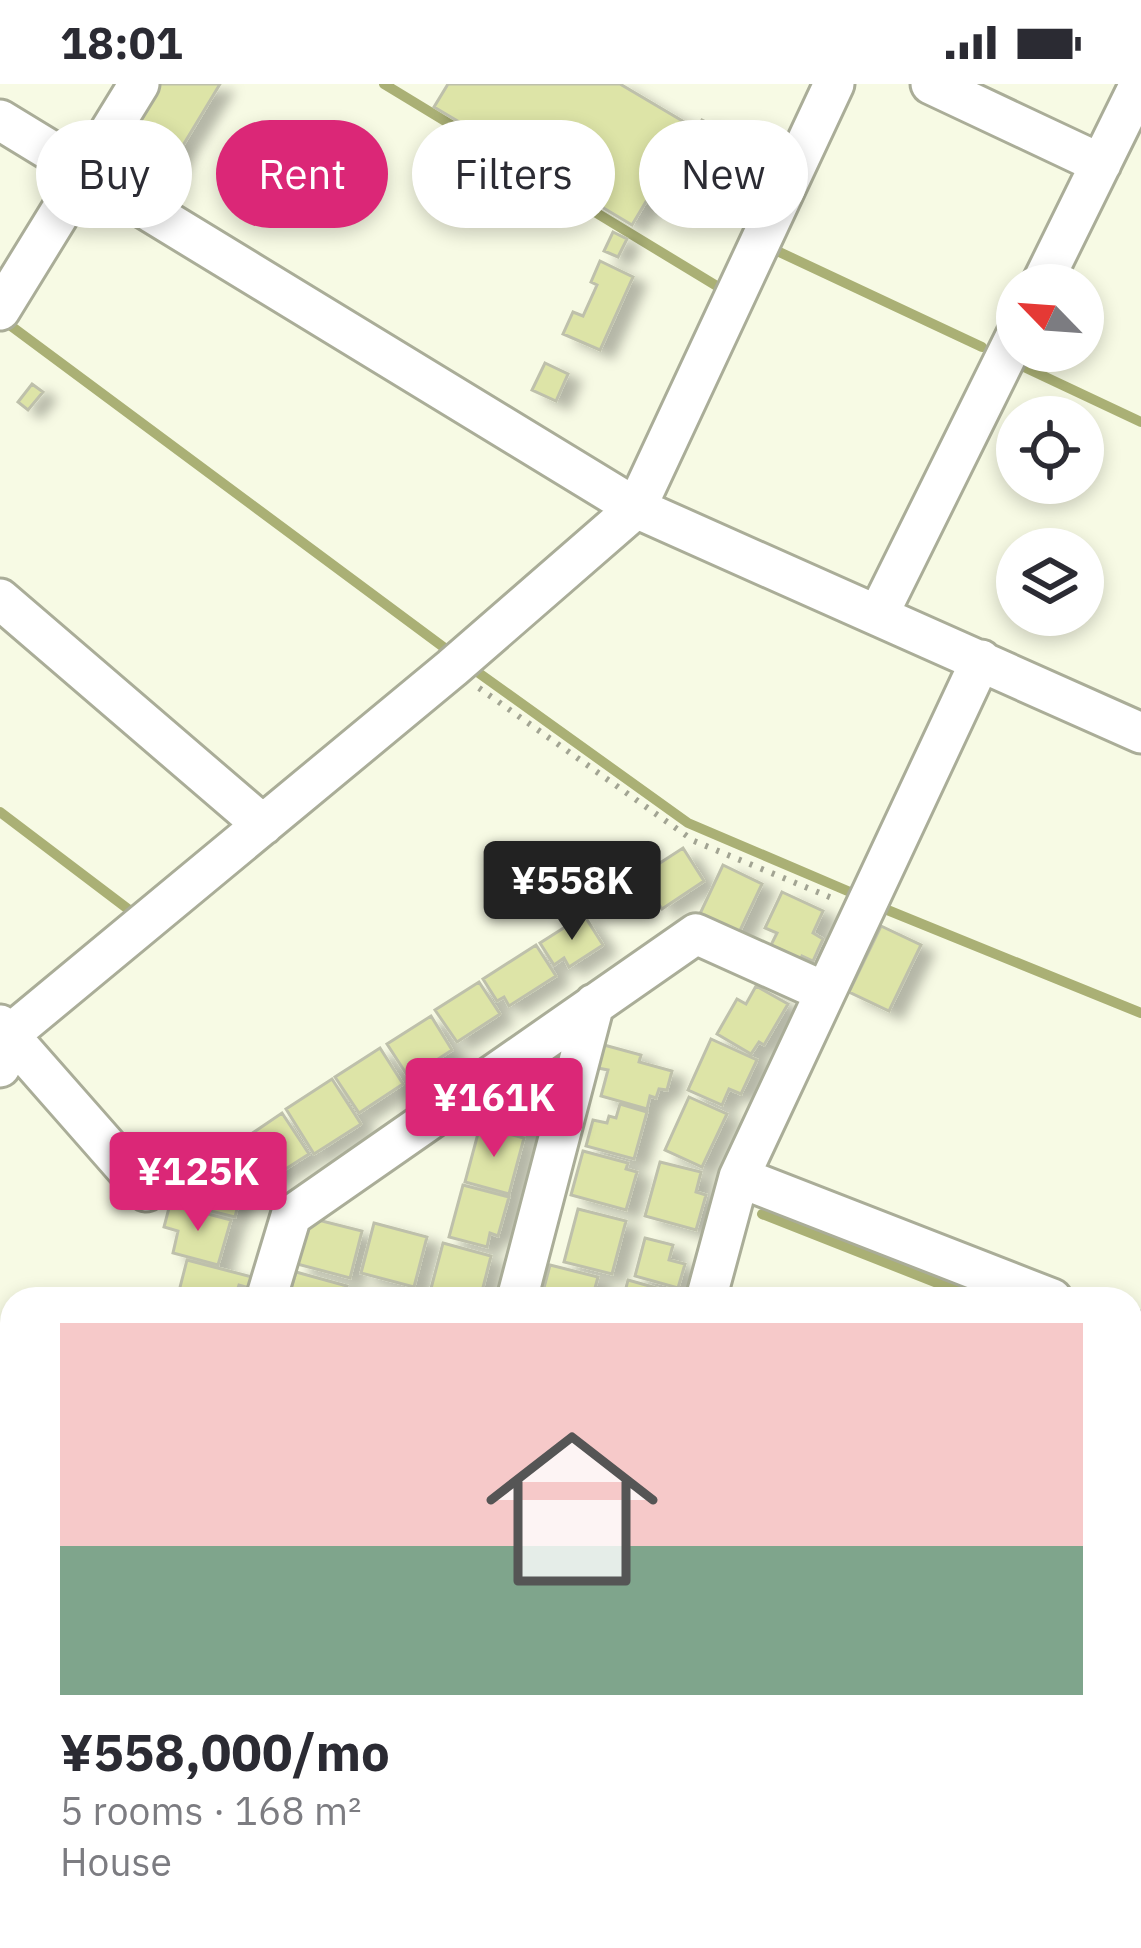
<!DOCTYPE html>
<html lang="en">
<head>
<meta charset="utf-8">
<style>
  :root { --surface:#fff; --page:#f7f7f7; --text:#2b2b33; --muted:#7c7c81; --line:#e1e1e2; --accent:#db2777 }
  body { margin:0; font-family:"IBM Plex Sans",sans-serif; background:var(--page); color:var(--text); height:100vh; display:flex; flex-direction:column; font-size:45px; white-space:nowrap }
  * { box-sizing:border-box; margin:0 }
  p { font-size:39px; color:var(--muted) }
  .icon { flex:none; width:66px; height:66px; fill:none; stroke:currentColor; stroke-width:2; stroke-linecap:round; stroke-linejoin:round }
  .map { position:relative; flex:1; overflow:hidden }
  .drawer { position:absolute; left:0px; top:1203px; width:1143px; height:663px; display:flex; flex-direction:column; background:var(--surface); border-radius:36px 36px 0 0; box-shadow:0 6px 18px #0003 }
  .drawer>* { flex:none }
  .hud { position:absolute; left:36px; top:36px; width:1071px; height:108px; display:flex; gap:24px }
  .needle { width:78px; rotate:295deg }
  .fabs { position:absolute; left:996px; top:180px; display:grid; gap:24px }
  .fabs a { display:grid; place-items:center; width:108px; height:108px; border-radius:50%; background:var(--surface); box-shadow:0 6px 18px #0003; font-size:60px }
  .price { position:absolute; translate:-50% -102px; padding:0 27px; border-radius:12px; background:var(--accent); color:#fff; font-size:39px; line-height:78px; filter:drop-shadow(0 3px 6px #0008) }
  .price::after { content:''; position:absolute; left:50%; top:72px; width:36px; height:27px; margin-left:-18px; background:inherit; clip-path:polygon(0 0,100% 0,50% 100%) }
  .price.selected { background:#222; color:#fff }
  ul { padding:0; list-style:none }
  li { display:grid; align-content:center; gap:24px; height:636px; padding:0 60px }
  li+li { border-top:3px solid var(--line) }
  li span { display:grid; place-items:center; height:372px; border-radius:0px; color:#555 }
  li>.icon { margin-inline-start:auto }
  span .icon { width:216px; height:216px; fill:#fffc; stroke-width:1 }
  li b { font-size:51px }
  .tag { padding:0 42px; border-radius:54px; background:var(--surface); box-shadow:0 6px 18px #0003; font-size:42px; line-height:108px }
  .tag.selected { background:var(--accent); color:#fff }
  .status { display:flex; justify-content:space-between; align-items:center; height:84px; padding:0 60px; background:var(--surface); direction:ltr }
  .status svg { height:33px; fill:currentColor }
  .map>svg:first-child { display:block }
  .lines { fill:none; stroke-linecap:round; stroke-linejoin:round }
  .stream { stroke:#aab075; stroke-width:10 }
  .building { fill:#dde4a7; stroke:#bec0ab; stroke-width:3; filter:url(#shadow) }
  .minor-casing { stroke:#aaad98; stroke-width:45 }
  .path { stroke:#a2a493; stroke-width:6; stroke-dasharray:3 9; stroke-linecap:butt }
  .minor { stroke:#fff; stroke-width:39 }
</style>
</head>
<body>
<div class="status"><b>18:01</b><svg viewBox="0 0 49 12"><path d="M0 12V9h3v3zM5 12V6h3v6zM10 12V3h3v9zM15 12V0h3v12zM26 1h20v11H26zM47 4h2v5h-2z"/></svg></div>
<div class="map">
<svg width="1141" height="1864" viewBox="0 0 1141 1864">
  <defs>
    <filter id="shadow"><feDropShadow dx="13" dy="8" stdDeviation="6" flood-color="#0004"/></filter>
  </defs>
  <rect width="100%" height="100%" fill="#f7fae4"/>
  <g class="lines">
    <!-- stream -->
    <path class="stream" d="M384 0 725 207
      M775 166 982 263
      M11 242 446 565
      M1022 282 1141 338
      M469 582 688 739 857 811
      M0 728 128 825
      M880 823 1141 929
      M762 1130 978 1215
      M1131 1591 1141 1594
      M0 1635 12 1639
      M84 1864 90 1854"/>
  </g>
  <!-- building -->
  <path class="building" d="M157 0H220L156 106 110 78Z
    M448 0H620L691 42 632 141 434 23Z
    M702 36 722 46 701 87 681 77Z
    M613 148 627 155 618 173 604 167Z
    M600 177 633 193 600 266 563 250 573 228 583 232 597 201 591 198Z
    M545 279 568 290 556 317 532 306Z
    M32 300 43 308 28 326 18 318Z
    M683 764 704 797 662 825 640 792Z
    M723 781 762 800 736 855 697 836Z
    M782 808 823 827 813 849 823 855 813 877 802 872 801 875 771 861 777 849 765 844Z
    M584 831 603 861 569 883 564 874 554 881 540 859Z
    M881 842 921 861 889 927 849 908Z
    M536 861 556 892 509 922 504 913 497 917 483 895Z
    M479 898 500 930 457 958 435 926Z
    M756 902 788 920 764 961 759 958 751 970 717 950 737 915 746 920Z
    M431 932 452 966 409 994 387 960Z
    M711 955 757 976 741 1010 729 1005 722 1021 688 1006Z
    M604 961 641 971 639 978 672 987 667 1006 659 1005 656 1014 650 1012 647 1025 601 1012 608 986 598 984Z
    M380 964 403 1000 359 1029 335 993Z
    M429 984 441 1003 422 1016 410 996Z
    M332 995 361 1040 314 1070 286 1025Z
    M526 995 558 1004 545 1053 499 1041 509 1005 522 1009Z
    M689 1013 727 1030 702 1083 665 1066Z
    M620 1020 647 1028 634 1075 586 1062 593 1036 607 1039 609 1032 616 1034Z
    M282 1029 309 1070 270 1095 257 1074 241 1084 229 1065Z
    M480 1042 524 1054 509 1110 465 1098Z
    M583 1067 628 1079 626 1085 637 1088 626 1126 571 1111Z
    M660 1078 701 1088 696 1108 706 1111 696 1146 645 1132Z
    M186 1090 242 1104 235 1133 178 1119Z
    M463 1101 509 1113 498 1152 490 1149 487 1163 449 1153Z
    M170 1120 231 1136 218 1181 173 1169 178 1147 164 1143Z
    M578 1125 626 1137 612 1190 564 1178Z
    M310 1134 362 1147 350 1194 297 1180Z
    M374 1139 427 1153 414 1203 361 1189Z
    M645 1154 673 1161 669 1176 685 1180 678 1204 635 1192Z
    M443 1159 491 1172 480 1215H441L429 1212Z
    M187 1176 256 1194 253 1205 239 1201 236 1210 230 1208 228 1215H177Z
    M550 1181 598 1193 592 1215H541Z
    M296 1188 347 1202 343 1215H288Z
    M628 1196 678 1210 676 1215H623Z
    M1141 1740V1786L1131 1782V1747L1138 1750Z
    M1131 1808 1141 1813V1853L1131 1848Z
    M568 1854H604L608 1856 603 1864H567L564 1862Z
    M629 1854H675L671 1862 665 1858 662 1864H629L625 1862Z
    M702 1854H741L736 1864H697Z
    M758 1854H805L800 1864H777Z
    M824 1854H839L861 1864H819Z
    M1105 1854H1125L1141 1858V1864H1102Z"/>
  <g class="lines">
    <!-- minor casing -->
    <g class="minor-casing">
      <path id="minor" d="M931 0 1101 80
        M0 36 636 424 1141 649
        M1041 201 1140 0
        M0 226 139 0
        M0 515 263 741
        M878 531 1017 250
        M0 941 146 1107
        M0 983 9 951 452 584 636 424 834 0
        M739 1093 1052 1215
        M266 1215 291 1132 696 850 825 908
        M517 1215 594 920
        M706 1215 739 1093 981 576
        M1131 1246 1141 1250
        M1131 1301 1141 1280
        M0 1700H12
        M885 1854 912 1864
        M499 1864 505 1854"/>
    </g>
    <!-- path -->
    <path class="path" d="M479 604 694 757 832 814
      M73 1864 79 1854"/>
    <!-- minor -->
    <use href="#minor" class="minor"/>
  </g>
</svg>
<div class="fabs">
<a><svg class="needle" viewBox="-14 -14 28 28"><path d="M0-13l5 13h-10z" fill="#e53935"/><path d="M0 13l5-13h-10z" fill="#7c7c81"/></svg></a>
<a><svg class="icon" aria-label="locate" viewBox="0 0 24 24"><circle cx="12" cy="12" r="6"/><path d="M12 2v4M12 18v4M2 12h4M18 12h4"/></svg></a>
<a><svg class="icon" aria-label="layers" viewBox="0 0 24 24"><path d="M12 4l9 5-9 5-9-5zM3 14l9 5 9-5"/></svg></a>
</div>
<b class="price selected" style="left:572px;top:859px">¥558K</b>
<b class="price" style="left:494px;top:1076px">¥161K</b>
<b class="price" style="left:198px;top:1150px">¥125K</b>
<div class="hud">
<a class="tag">Buy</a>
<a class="tag selected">Rent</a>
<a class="tag">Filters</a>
<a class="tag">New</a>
</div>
<section class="drawer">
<ul>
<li><span style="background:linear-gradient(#f6c9c9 60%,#7fa58c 0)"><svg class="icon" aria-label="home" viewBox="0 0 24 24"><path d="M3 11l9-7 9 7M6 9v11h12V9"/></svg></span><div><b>¥558,000/mo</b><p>5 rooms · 168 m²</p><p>House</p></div></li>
</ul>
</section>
</div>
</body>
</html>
